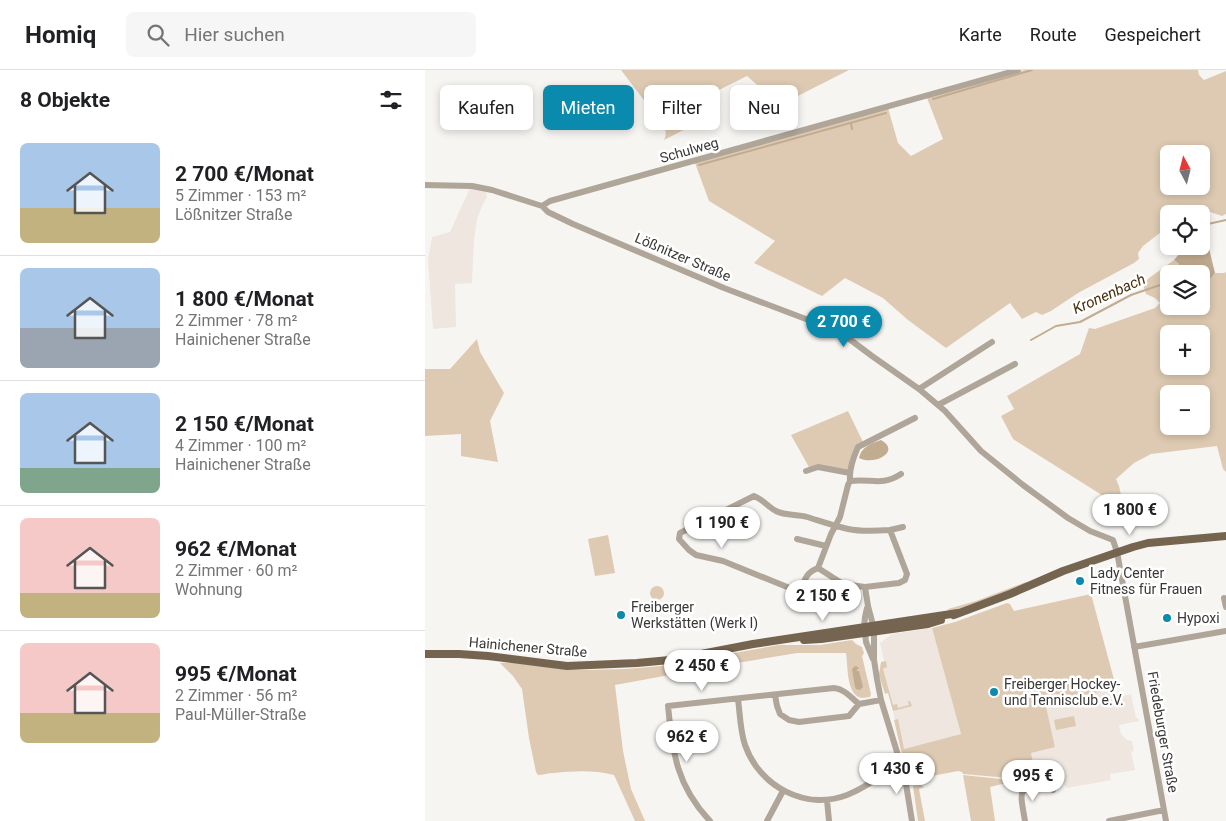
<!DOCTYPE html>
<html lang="de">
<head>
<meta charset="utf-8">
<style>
  :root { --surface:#fff; --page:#f6f6f6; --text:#202124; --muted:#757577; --line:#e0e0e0; --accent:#0a8aac }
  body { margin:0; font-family:Roboto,sans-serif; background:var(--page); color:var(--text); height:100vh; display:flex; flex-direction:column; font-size:19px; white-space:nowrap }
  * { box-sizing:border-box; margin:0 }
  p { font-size:16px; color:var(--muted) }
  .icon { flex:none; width:28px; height:28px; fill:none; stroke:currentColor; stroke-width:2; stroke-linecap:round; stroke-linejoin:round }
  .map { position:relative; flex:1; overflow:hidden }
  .details { display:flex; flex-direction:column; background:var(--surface); width:425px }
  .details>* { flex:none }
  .top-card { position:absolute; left:15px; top:15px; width:475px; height:45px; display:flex; gap:10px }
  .needle { width:32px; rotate:353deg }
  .controls { position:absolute; left:735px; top:75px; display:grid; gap:10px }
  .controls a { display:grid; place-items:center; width:50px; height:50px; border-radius:8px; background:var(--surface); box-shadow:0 2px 8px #0003; font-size:25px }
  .price { position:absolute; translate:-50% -42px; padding:0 11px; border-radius:18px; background:#fff; color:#222; font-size:16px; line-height:32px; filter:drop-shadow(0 1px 2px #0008) }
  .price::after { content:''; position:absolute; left:50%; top:30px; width:15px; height:11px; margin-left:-8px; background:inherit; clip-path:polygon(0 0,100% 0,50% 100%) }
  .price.current { background:var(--accent); color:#fff }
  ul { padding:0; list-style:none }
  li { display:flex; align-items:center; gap:15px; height:125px; padding:0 20px }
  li+li { border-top:1px solid var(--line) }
  li span { display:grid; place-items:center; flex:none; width:140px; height:100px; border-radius:8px; color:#555 }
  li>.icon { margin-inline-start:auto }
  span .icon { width:60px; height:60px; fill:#fffc; stroke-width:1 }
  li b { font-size:21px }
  h2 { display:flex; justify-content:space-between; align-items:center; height:60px; padding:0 20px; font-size:21px }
  .pill { padding:0 18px; border-radius:8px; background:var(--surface); box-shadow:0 2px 8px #0003; font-size:18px; line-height:45px }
  .pill.current { background:var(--accent); color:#fff }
  header { display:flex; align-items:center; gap:30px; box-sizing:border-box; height:70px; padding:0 25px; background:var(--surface); border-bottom:1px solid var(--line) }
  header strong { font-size:24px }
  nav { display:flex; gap:28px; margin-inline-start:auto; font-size:18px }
  .search { width:350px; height:45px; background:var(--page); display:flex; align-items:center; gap:12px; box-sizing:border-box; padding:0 18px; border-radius:8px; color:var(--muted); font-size:19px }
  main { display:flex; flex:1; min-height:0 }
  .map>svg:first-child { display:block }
  .built { fill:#eee6df }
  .green { fill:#decab2; fill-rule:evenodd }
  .water { fill:#c1ac90 }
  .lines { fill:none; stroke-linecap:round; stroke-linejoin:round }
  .stream { stroke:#c1ac90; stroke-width:2 }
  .minor { stroke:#afa599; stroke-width:6 }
  .major { stroke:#75644f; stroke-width:8 }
  .poi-dot { fill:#0a8aac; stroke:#fff; stroke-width:2 }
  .labels { text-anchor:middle; stroke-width:5; stroke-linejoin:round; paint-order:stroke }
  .street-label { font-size:14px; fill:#393837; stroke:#fff }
  .poi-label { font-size:14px; fill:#393837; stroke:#fff; text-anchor:start }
  .water-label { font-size:15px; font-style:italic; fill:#48300c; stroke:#fff }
</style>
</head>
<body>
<header>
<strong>Homiq</strong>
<div class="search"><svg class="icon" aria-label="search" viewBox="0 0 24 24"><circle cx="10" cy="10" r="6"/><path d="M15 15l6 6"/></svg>Hier suchen</div>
<nav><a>Karte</a><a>Route</a><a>Gespeichert</a></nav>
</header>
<main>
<section class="details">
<h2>8 Objekte<svg class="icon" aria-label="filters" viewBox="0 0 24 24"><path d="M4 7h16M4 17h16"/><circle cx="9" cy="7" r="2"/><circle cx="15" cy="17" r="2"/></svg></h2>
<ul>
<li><span style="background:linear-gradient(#a9c7e8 65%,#c2b280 0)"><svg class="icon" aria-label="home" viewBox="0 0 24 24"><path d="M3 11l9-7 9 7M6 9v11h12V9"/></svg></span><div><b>2 700 €/Monat</b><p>5 Zimmer · 153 m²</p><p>Lößnitzer Straße</p></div></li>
<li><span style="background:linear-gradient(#a9c7e8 60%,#9aa5b1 0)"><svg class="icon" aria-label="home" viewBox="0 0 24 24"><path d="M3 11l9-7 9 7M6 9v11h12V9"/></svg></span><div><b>1 800 €/Monat</b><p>2 Zimmer · 78 m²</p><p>Hainichener Straße</p></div></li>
<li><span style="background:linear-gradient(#a9c7e8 75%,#7fa58c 0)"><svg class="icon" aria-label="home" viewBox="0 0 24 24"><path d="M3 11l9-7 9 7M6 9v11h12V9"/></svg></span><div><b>2 150 €/Monat</b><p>4 Zimmer · 100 m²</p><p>Hainichener Straße</p></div></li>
<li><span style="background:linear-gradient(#f6c9c9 75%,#c2b280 0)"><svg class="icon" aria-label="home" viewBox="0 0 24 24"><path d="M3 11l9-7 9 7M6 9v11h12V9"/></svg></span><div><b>962 €/Monat</b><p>2 Zimmer · 60 m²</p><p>Wohnung</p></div></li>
<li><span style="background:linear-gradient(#f6c9c9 70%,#c2b280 0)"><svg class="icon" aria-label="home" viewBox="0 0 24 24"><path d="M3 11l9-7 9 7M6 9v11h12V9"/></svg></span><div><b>995 €/Monat</b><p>2 Zimmer · 56 m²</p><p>Paul-Müller-Straße</p></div></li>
</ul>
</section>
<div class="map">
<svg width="801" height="751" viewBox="0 0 801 751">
  <rect width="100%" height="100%" fill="#f7f5f2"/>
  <!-- built -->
  <path class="built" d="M45 118 61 122 62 127 57 136 52 149 49 170 47 213 30 214 31 257 8 259 3 189 7 167 25 162Z
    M507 558 536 664 476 680 468 641 458 603 459 591 455 573 467 564Z
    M684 619 686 629 706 624 711 648H713L714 651 694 655 696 664 702 670 707 671 709 681 706 682 710 700 685 704 686 710 642 718 639 714 635 693 628 694 609 697 606 683 630 676 620 637Z"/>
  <!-- green -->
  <path class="green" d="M196 0H424L355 35 322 6 276 29 284 47 239 70C242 63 241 60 237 54Z
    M600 0H773L774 5 779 10 801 1V144L797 146 779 140 766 144H744V156L718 176 713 183 714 189 709 193 653 223 626 241 617 245 611 242 597 249 585 233 521 278 483 250 458 228 420 208 397 226 329 193 350 171 284 131 270 93 463 38 473 73 486 86 518 69 502 28ZM744 84H776V116H744Z
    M749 190 754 194 751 204H744V236H776V211L785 209 790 203H799L801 202V402L798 399 792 376 726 384 709 393 691 409 694 416 697 429 680 427 588 369 576 346 589 339 582 326 655 284 664 258 670 259 730 238 735 233 730 228 721 224 718 214 724 208ZM744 264H776V296H744ZM744 324H776V356H744Z
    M52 269 55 282 79 323 65 351 73 392 36 386V364L0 366V299H25Z
    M423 341 438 372 425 403 393 397 385 399 366 365Z
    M183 465 190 503 170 506 163 469Z
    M601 512 602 515 534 539 523 541V539L551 531Z
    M225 523a7 7 0 1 1 14 0a7 7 0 1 1-14 0Z
    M666 524 691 617 621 637 630 677 606 683 609 697 588 701 590 711 588 709 583 708 538 704 537 702 533 701 486 710 476 680 469 650 473 649 479 679 536 664 507 558 530 552 582 533 585 534 589 541Z
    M427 570 431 574 437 577 439 583 437 586 446 624 445 627C445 627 437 628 437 628 421 626 423 595 421 583H372L288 597 190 615 198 681 206 719 220 751H210L189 705C169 700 149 701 129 703 123 703 118 705 113 705L111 702 104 668 97 619 88 606 75 593 95 592 136 599 158 600 200 599 236 596 267 591 309 583 354 575H395Z
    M461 591 462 597 458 599 468 635 472 634 473 638 484 635 483 631H485L487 636 468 641 463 623 460 624 454 605 456 592Z
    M649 646 651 656 631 660 629 650Z
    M538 705 585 710V712L565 717 570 751H546Z
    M496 715 499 717 494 719 500 751H493L488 716Z"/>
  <!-- water -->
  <path class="water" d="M776 161 783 174 790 203 785 209 776 211V204H751L754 194 749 190 761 176H776Z
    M456 370C477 382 448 396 434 388 436 377 447 373 456 370Z
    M430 596 433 597 434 599H432V601H434L438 617 435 620 431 619 430 617 427 599Z"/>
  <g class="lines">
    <!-- stream -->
    <path class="stream" d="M508 29 607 0
      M426 53 427 59
      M274 95 461 43
      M783 154 801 150
      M606 270 631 256 655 252 706 225 735 215 744 211"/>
    <!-- minor -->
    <path class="minor" d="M0 115 47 116 67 120 117 136 123 142 148 154 299 218 415 262 447 286 494 319 520 341 556 381 598 415 643 448 665 461 688 470 692 482 741 751
      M117 136 125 131 593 0
      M494 319 567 272
      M513 335 590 294
      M381 401 393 397 425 403
      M425 411C446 408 456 417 476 404
      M465 460 478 457
      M372 469 401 476
      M393 498 418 514 440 517
      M799 528 801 537
      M448 555 443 536 440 517 474 513 480 510 482 504 465 460C451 461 437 462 423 459 409 456 395 451 382 447 372 444 361 446 351 441 343 437 339 430 329 426L255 463 254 469 264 480 271 485 298 491 367 519C379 520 377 513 382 506 385 501 389 500 393 498L406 464 415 447 423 415 425 411C424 400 428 388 433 377L490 348
      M439 557 440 547 442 538
      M449 562V590L452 609 456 630 480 708 487 751
      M440 563 441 572 448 589
      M709 577 801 561
      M350 625 352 636 355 644 364 650 374 652 424 646 434 634
      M313 629C315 644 315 660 320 675 334 716 380 741 422 725 441 718 458 704 475 694
      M402 730 404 751
      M285 751C251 715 248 683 243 636L409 618C420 619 426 628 434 634L456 630
      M342 751 358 721
      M600 751C594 716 592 719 627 713L628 720
      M684 751 739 740"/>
    <!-- major -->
    <path class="major" d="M529 545 585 524 638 501 708 477 723 473 801 466
      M379 570 396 569 503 554 516 550
      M0 584H34L63 586 142 596 212 593 245 590 328 574 533 543"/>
  </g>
  <!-- markers -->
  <g class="poi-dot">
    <circle cx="655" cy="511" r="5"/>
    <circle cx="196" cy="545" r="5"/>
    <circle cx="742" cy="548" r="5"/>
    <circle cx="569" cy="622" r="5"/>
  </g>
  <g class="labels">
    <!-- street labels -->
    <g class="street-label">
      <text transform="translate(264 80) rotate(-16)" y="5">Schulweg</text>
      <text transform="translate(258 187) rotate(23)" y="5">Lößnitzer Straße</text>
      <text transform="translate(103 577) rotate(5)" y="5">Hainichener Straße</text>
      <text transform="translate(738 662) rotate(80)" y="5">Friedeburger Straße</text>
    </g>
    <!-- poi labels -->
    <g class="poi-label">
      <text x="665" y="508">Lady Center<tspan x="665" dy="16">Fitness für Frauen</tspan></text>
      <text x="206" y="542">Freiberger<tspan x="206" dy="16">Werkstätten (Werk I)</tspan></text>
      <text x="752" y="553">Hypoxi</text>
      <text x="579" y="619">Freiberger Hockey-<tspan x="579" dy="16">und Tennisclub e.V.</tspan></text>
    </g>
    <!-- water labels -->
    <g class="water-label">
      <text transform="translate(684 224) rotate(-24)" y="5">Kronenbach</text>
    </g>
  </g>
</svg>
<div class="controls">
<a><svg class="needle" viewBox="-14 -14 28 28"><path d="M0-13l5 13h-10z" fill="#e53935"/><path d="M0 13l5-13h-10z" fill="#757577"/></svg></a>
<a><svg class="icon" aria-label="locate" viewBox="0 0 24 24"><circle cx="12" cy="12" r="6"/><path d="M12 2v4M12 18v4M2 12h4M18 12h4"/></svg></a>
<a><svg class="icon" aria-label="layers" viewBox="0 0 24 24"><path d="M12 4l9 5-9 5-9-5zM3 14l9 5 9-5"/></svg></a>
<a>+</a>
<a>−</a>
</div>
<b class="price current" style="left:419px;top:278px">2 700 €</b>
<b class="price" style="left:705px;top:466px">1 800 €</b>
<b class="price" style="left:297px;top:479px">1 190 €</b>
<b class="price" style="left:398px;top:552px">2 150 €</b>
<b class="price" style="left:277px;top:622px">2 450 €</b>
<b class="price" style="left:262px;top:693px">962 €</b>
<b class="price" style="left:472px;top:725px">1 430 €</b>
<b class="price" style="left:608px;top:732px">995 €</b>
<div class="top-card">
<a class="pill">Kaufen</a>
<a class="pill current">Mieten</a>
<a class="pill">Filter</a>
<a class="pill">Neu</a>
</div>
</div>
</main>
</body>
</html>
